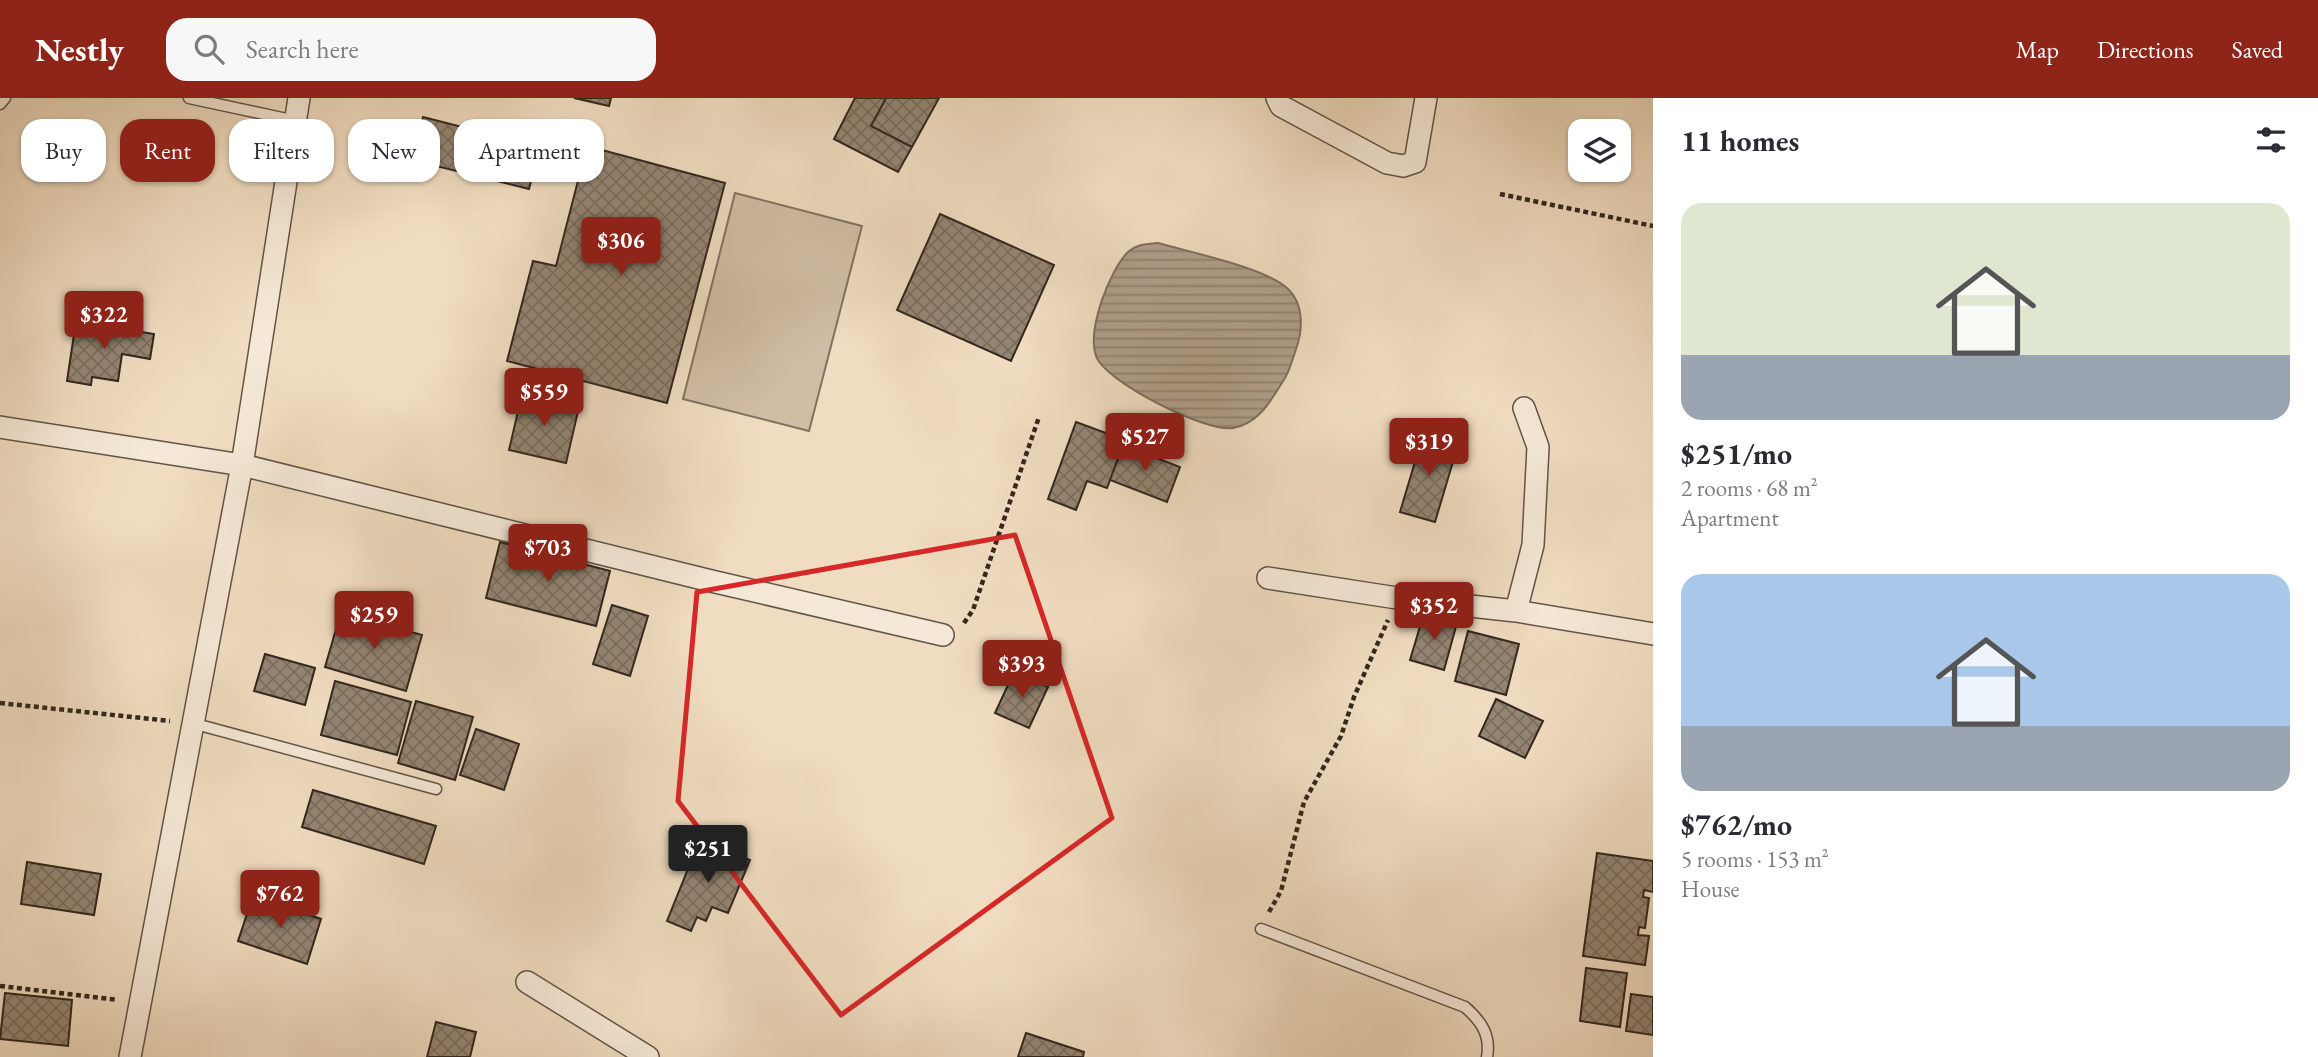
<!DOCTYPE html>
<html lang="en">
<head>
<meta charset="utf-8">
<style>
  :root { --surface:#fff; --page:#f7f7f7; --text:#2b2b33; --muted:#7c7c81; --accent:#8f2418 }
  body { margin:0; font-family:"EB Garamond",serif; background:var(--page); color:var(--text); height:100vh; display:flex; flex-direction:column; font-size:26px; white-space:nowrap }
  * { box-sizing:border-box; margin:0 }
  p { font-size:23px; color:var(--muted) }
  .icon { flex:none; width:38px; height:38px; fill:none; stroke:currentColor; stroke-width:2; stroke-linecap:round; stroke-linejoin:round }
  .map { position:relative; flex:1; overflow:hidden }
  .details { display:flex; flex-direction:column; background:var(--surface); width:665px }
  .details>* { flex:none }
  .guide { position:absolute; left:21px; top:21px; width:665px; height:63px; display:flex; gap:14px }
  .tools { position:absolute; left:1568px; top:21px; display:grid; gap:14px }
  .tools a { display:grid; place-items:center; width:63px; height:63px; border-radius:14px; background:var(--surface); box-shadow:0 2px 5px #0004; font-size:35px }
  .price { position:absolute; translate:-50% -60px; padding:0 16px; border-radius:7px; background:var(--accent); color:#fff; font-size:23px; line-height:46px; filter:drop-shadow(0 2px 4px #0008) }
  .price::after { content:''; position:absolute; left:50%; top:42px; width:21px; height:16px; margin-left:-10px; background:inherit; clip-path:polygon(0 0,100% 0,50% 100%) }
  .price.on { background:#222; color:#fff }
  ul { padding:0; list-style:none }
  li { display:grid; align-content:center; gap:14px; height:371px; padding:0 28px }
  li span { display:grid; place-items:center; height:217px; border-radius:21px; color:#555 }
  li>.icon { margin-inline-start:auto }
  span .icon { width:126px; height:126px; fill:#fffc; stroke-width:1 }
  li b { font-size:30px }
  h2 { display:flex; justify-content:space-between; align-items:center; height:84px; padding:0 28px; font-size:30px }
  .pill { padding:0 24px; border-radius:21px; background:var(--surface); box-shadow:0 2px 5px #0004; font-size:24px; line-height:63px }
  .pill.on { background:var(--accent); color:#fff }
  header { display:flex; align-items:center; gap:42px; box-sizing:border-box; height:98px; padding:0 35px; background:var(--accent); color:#fff }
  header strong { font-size:33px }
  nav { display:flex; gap:38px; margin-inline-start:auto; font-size:24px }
  .search { width:490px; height:63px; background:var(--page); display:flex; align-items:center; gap:18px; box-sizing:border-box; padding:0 24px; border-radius:21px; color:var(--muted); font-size:26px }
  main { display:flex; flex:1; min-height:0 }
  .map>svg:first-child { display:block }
  .grass { fill:#d0bda5; stroke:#817262; stroke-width:2 }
  .water { fill:url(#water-rules); stroke:#7d6e5f; stroke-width:2 }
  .building { fill:url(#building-cross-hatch); stroke:#32271f; stroke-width:2 }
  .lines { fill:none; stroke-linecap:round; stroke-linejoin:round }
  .lane-casing { stroke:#625447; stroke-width:13 }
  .street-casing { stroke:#625447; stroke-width:24 }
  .path { stroke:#32271f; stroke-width:4.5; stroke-dasharray:5 3.5; stroke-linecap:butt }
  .lane { stroke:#f5e8d6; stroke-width:10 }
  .street { stroke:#f5e8d6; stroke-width:21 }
  .marked { fill:none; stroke:#d62828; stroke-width:5; stroke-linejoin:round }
</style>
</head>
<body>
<header>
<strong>Nestly</strong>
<div class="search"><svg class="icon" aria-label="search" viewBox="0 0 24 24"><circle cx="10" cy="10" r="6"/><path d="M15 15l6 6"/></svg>Search here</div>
<nav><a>Map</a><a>Directions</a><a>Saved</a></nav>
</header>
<main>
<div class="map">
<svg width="1653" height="959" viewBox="0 0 1653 959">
  <defs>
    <pattern id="water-rules" width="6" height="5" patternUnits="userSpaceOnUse" patternTransform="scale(1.75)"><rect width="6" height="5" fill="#af9e89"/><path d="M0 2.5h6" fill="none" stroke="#8f816f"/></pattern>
    <pattern id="building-cross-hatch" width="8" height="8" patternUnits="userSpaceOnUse" patternTransform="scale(1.75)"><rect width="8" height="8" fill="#958573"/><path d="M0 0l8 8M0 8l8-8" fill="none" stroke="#7a6d5e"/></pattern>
  </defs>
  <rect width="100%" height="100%" fill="#f0dcc0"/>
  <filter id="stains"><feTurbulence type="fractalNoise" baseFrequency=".00286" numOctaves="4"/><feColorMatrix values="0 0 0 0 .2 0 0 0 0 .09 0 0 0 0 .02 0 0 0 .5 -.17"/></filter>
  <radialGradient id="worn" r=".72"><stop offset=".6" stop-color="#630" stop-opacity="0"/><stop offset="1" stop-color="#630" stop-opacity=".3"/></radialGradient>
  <!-- grass -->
  <path class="grass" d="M735 95 862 128 809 333 683 301Z"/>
  <!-- water -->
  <path class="water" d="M1158 145C1189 154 1267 170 1288 191 1304 206 1303 232 1296 251 1293 261 1290 271 1285 280 1271 302 1260 325 1233 330 1207 335 1105 284 1096 258 1087 232 1109 173 1128 154 1137 146 1146 146 1158 145Z"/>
  <!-- building -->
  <path class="building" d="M574 0H611L609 8Z
    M855 0H886L871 28 912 49 898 74 834 41Z
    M886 0H939L912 49 871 28Z
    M423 19 540 49 529 91 412 62Z
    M587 48 725 85 667 305 507 263 533 163 556 168Z
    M940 116 1054 167 1011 263 897 212Z
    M76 223 154 236 150 261 122 256 118 283 92 279 91 287 67 283Z
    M522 296 579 309 566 365 509 352Z
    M1076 324 1125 342 1107 390 1087 383 1076 412 1048 401Z
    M1423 337 1458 347 1435 424 1400 414Z
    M1123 347 1180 369 1167 404 1110 382Z
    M500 444 610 473 596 528 486 500Z
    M612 507 648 518 630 578 593 566Z
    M341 514 422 537 406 593 325 569Z
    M1424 515 1457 525 1444 572 1410 562Z
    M1468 533 1519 546 1506 597 1455 583Z
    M265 556 315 570 305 607 254 593Z
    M1014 574 1048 589 1029 630 995 615Z
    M335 583 411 604 397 657 321 637Z
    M1496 601 1543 623 1525 660 1479 638Z
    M416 603 473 619 455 682 398 665Z
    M476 631 519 646 504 692 460 677Z
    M313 692 436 728 424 766 302 729Z
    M700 741 750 762 728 815 712 809 706 823 697 819 691 833 667 823Z
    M1597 755 1653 763V794L1644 792 1643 799 1649 800 1645 830 1639 829 1638 837 1649 838 1645 867 1583 858Z
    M27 764 101 776 94 817 21 806Z
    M253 798 321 821 307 866 238 843Z
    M1586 870 1627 875 1620 929 1580 923Z
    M5 895 72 902 68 948 0 941Z
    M1631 896 1653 899V937L1626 933Z
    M436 924 476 934 470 959H427Z
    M1026 935 1084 954 1083 959H1018Z"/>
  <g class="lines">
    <!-- lane casing -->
    <g class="lane-casing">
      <path id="lane" d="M189 0 296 23
        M0 6 5 0
        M192 625 436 691
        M1261 831 1465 909C1481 923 1491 937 1487 959"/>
    </g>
    <!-- street casing -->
    <g class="street-casing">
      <path id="street" d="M1277 0 1281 8 1387 65 1403 68 1415 64 1426 0
        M0 329 242 367 707 482 943 537
        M1268 480 1397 500 1516 513 1653 536
        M1516 513 1533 447 1538 349 1524 310
        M527 884 648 959
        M130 959 242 367 299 0"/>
    </g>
    <!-- path -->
    <path class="path" d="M1500 96 1653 128
      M964 525 973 512 1039 319
      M0 605 170 623
      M1269 814 1281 793 1304 704 1341 638 1354 599 1388 522
      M0 888 118 902"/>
    <!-- lane -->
    <use href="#lane" class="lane"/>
    <!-- street -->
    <use href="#street" class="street"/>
  </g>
  <!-- marked area -->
  <path class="marked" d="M1015 437 1112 720 841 917 678 703 697 494Z"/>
  <rect width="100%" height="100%" filter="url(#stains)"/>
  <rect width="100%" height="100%" fill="url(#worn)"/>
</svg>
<div class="tools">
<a><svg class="icon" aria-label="layers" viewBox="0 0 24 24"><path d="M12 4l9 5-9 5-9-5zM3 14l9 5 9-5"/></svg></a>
</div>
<b class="price" style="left:621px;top:179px">$306</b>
<b class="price" style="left:104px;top:253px">$322</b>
<b class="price" style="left:544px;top:330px">$559</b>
<b class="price" style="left:1145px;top:375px">$527</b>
<b class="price" style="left:1429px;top:380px">$319</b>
<b class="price" style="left:548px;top:486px">$703</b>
<b class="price" style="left:1434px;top:544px">$352</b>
<b class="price" style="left:374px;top:553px">$259</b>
<b class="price" style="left:1022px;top:602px">$393</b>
<b class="price on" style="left:708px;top:787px">$251</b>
<b class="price" style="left:280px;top:832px">$762</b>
<div class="guide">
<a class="pill">Buy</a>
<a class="pill on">Rent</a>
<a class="pill">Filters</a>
<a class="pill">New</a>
<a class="pill">Apartment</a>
</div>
</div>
<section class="details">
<h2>11 homes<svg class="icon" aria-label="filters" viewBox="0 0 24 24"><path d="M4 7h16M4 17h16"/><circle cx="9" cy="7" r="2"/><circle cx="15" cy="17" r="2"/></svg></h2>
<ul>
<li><span style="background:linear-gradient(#dfe7d0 70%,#9aa5b1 0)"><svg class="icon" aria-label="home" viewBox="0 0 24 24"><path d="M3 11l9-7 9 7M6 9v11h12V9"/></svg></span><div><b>$251/mo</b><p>2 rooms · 68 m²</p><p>Apartment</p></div></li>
<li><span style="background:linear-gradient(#a9c7e8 70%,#9aa5b1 0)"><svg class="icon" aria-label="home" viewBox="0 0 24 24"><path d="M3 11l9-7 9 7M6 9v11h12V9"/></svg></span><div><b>$762/mo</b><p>5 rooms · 153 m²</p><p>House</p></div></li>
</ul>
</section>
</main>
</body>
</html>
